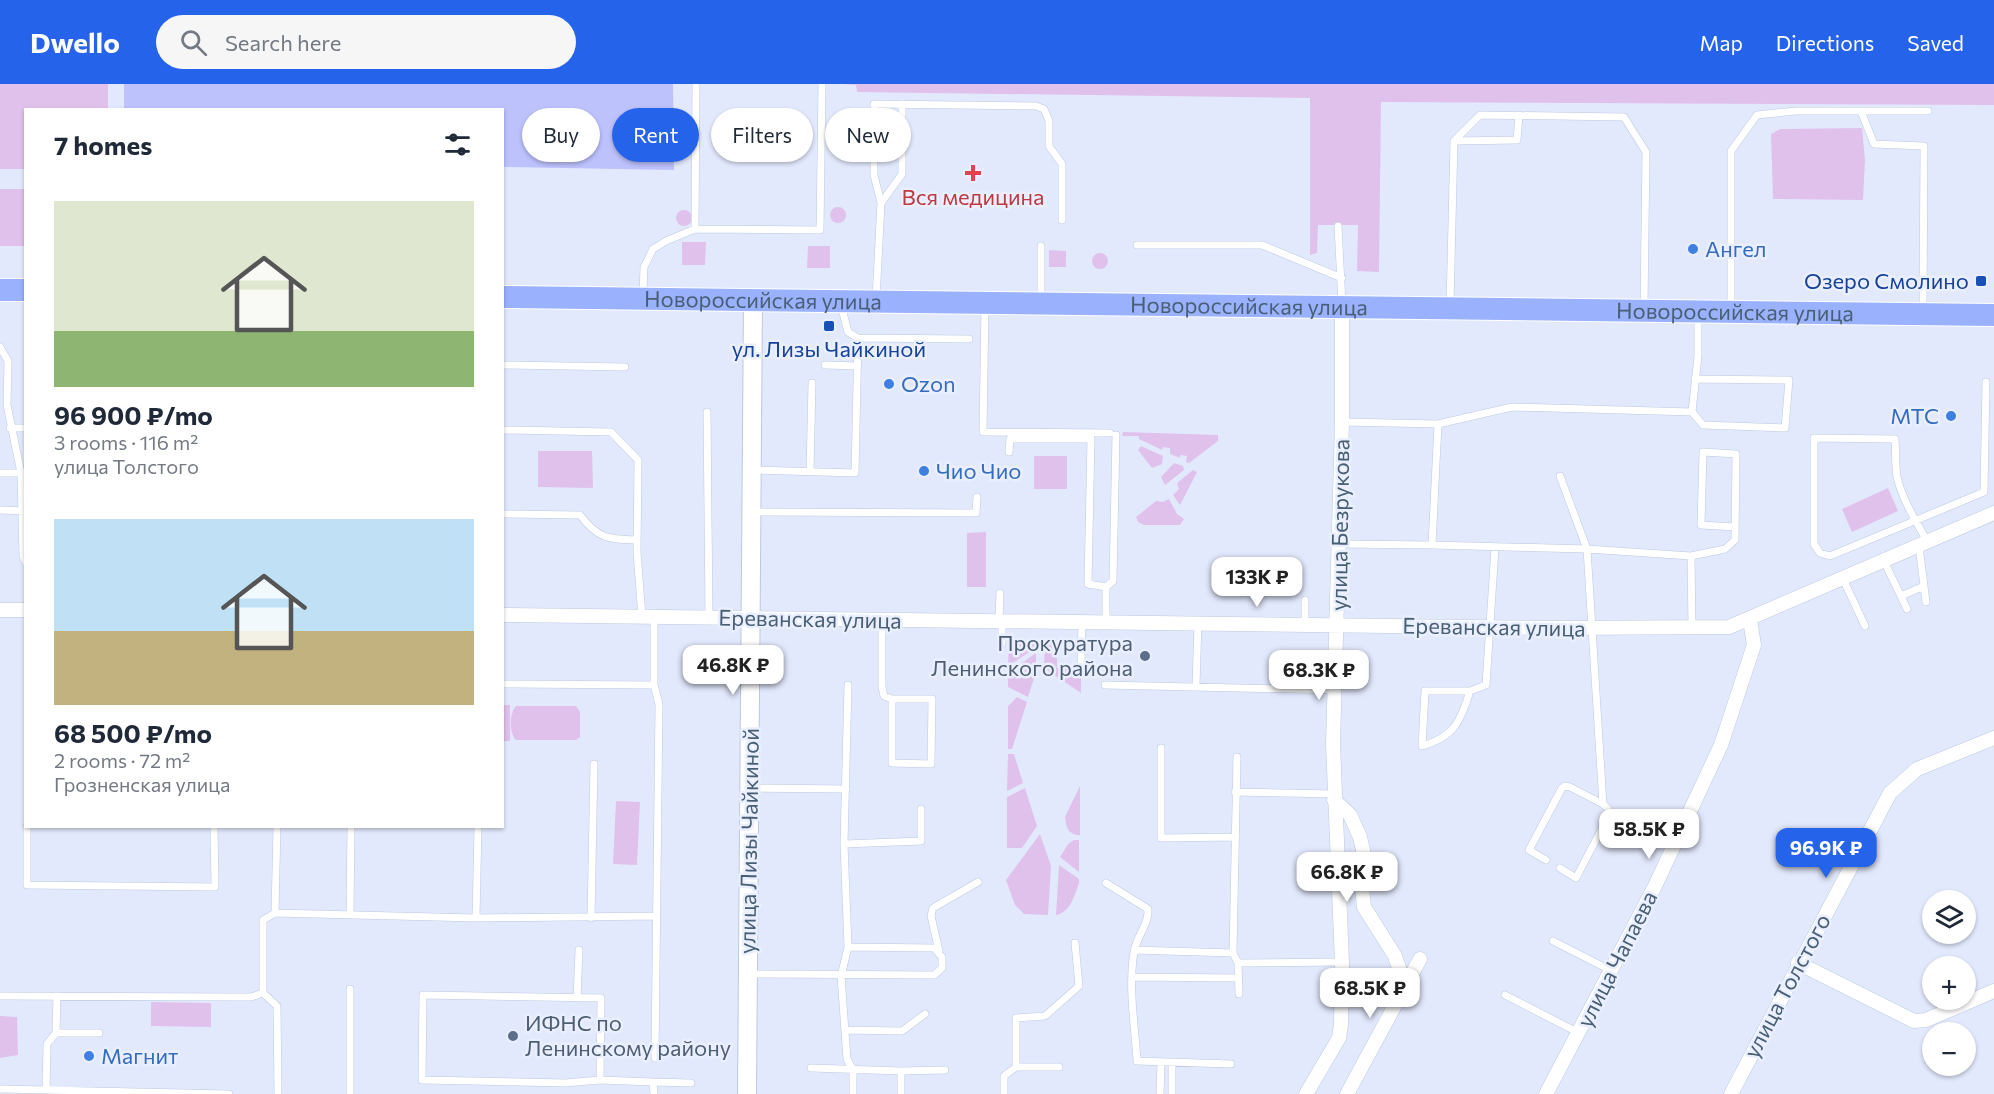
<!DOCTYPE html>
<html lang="en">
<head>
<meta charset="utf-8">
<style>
  :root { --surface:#fff; --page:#f6f6f7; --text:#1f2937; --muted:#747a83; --accent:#2563eb }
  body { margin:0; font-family:Commissioner,sans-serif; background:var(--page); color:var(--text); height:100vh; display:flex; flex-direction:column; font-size:22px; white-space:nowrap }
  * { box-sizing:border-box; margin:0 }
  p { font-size:20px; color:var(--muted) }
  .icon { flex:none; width:33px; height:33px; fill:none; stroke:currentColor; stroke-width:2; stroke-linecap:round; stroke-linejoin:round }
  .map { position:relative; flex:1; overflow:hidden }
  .details { position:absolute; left:24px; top:24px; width:480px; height:720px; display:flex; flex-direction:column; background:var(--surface); border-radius:0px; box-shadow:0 2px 4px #0004 }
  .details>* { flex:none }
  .hud { position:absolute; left:522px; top:24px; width:570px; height:54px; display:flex; gap:12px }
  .tools { position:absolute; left:1922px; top:806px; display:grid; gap:12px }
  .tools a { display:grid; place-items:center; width:54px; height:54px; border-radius:50%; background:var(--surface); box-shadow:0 2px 4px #0004; font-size:30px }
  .price { position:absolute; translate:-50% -51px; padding:0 14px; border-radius:12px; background:#fff; color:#222; font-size:20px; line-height:39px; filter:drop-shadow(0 2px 3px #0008) }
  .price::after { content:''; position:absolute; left:50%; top:36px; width:18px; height:14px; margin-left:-9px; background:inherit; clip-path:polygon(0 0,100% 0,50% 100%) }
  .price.selected { background:var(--accent); color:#fff }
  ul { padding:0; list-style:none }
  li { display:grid; align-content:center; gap:12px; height:318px; padding:0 30px }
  li span { display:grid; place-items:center; height:186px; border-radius:0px; color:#555 }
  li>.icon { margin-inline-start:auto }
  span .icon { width:108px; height:108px; fill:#fffc; stroke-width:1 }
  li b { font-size:26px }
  h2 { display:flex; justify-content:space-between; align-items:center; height:72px; padding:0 30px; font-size:26px }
  .pill { padding:0 21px; border-radius:27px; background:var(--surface); box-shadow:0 2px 4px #0004; font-size:21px; line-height:54px }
  .pill.selected { background:var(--accent); color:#fff }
  header { display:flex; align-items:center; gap:36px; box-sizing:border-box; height:84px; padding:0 30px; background:var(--accent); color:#fff }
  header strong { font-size:28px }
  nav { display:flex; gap:33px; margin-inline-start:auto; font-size:21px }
  .search { width:420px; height:54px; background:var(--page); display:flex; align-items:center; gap:15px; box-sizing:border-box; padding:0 21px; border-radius:33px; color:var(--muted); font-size:22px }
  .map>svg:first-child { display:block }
  .green { fill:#e0c1eb }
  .sand { fill:#bdc2fd }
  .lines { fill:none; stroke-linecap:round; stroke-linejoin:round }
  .service-casing { stroke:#bbc9df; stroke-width:8 }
  .minor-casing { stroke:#bbc9df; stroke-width:15 }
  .tertiary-casing { stroke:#bbc9df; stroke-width:20 }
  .primary-casing { stroke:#fff; stroke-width:24 }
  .service { stroke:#fff; stroke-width:7 }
  .minor { stroke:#fff; stroke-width:14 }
  .tertiary { stroke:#fff; stroke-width:18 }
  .primary { stroke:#9ab1fd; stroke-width:22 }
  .health-dot { fill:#e0444e; stroke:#eaefff; stroke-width:2 }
  .shop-dot { fill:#3f7fe0; stroke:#eaefff; stroke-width:2 }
  .transit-dot { fill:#1a4fb4; stroke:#eaefff; stroke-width:2 }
  .service-dot { fill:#5c6f8a; stroke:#eaefff; stroke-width:2 }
  .labels { text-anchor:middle; stroke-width:5; stroke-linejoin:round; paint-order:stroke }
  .health-label { font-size:22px; fill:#be3a42; stroke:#eaefff }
  .shop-label { font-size:22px; fill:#366cbe; stroke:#eaefff; text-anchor:start }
  .transit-label { font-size:22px; fill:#164399; stroke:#eaefff; text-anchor:end }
  .street-label { font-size:22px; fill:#485f75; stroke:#eaefff }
  .service-label { font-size:22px; fill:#4e5e75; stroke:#eaefff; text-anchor:end }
</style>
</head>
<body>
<header>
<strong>Dwello</strong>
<div class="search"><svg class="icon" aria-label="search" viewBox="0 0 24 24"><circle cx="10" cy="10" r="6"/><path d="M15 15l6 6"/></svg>Search here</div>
<nav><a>Map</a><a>Directions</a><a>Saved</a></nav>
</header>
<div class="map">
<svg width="1994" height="1010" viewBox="0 0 1994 1010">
  <rect width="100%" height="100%" fill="#e3e9fd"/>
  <!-- green -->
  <path class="green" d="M0 0H108V25L26 26 25 85H0Z
    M844 0H1994V21L1381 18 1379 188 1357 187 1358 141H1318L1317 169 1310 171V14L857 8 856 1Z
    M1862 44 1865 76 1863 116 1773 115 1771 50 1780 45Z
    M0 105H25V162H0Z
    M830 131a8 8 0 1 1 16 0a8 8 0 1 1-16 0Z
    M676 134a8 8 0 1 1 16 0a8 8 0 1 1-16 0Z
    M682 158H706L705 181H682Z
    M808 162H830V184H807Z
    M1049 166 1066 167V183H1049Z
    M1092 177a8 8 0 1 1 16 0a8 8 0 1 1-16 0Z
    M1123 348 1218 351V357L1189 379 1186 378 1187 372 1180 371V374L1170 370V364L1163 363 1162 366 1139 355V352H1122Z
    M1141 362 1163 372 1162 380 1152 384 1138 366Z
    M538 367H592L593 404 538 403Z
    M1034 372H1067V405H1034Z
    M1174 379 1183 382 1184 386 1165 401 1161 393Z
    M1193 386 1197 388 1180 421 1173 411 1179 405 1177 399Z
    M1888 404 1898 427 1852 448 1842 425Z
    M1169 415 1177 430 1184 435 1180 441H1144L1138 438 1136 433 1156 417 1163 418Z
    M986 448V503H967V449Z
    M1009 560H1036L1037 563 1008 582Z
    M1045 560 1057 561V584H1081V609L1044 584Z
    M1036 569V588L1028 613 1008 603V589Z
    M1017 613 1027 618 1012 665H1008V622Z
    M503 621H510V657H503Z
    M516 622H576L580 628V653L576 656H516C509 649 509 630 516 622Z
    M1008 670H1014L1023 699 1007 707Z
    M1080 702V751C1068 751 1066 743 1065 733Z
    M1025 704 1037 742 1022 764H1007V713Z
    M616 717 640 718 637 781 613 780Z
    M1040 750 1051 782 1048 831 1024 830 1015 821 1006 796Z
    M1074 756H1079V788L1060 773 1068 760Z
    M1059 781 1079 795V799C1075 811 1070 829 1056 831Z
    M0 917V932L17 933 18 971 0 974Z
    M151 918 211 919V943L151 942Z"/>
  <!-- sand -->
  <path class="sand" d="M124 0H673L674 86 503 83 502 26 124 25Z"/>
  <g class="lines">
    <!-- service casing -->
    <g class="service-casing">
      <path id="service" d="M1861 27H1928
        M1454 57 1517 56 1519 31
        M881 119 902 90V20
        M1338 142 1342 220
        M695 145 696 0
        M1137 161H1262L1342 194
        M643 211 644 183 653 165 666 157 695 145 820 146 822 0
        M876 215 881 119 874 91V20L1036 22 1044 25 1049 37V62L1062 80V136
        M1041 216V162
        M841 221 848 248 858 254
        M1450 221 1454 57 1480 31 1624 33 1646 68 1644 224
        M985 223 983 348 1110 349
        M1731 226V67L1757 31 1796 27H1861L1874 60 1924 62 1923 228
        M0 263 8 277 7 321 21 389 23 472 26 479
        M502 281 625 283
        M825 281 857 282
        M1695 295 1789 296 1785 344 1703 341 1692 328 1512 323 1438 340 1432 461 1587 465 1691 472 1725 465 1735 456 1736 370 1703 368 1701 441 1735 443
        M707 328 709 533
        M1692 328 1698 272V232
        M1342 338 1438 340
        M10 344H26
        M502 346 611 348 638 376 637 468 642 533
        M1009 368 1010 355H1091L1088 500 1106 503
        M753 386 855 389 858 254 969 255
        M810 388 812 299
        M0 389H21
        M0 426 26 427
        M753 428 976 429 977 413
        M502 430 580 431C598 455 608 455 637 456
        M1928 459C1917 439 1902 415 1897 393 1895 381 1896 367 1895 355L1814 354V460L1820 469 1830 472 1984 408 1986 298
        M1339 460 1432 461
        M1919 462 1926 518
        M1691 472 1692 544
        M1884 477 1907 525
        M1843 495 1865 542
        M1901 512 1924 502
        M654 533V601L659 620 655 974
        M882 536V603L884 612 892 615H932L931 680 892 679V615
        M999 537 1000 509
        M1106 538V503L1113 497 1116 351
        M1305 541V516
        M1002 559V537
        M1081 582 1082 538
        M502 600 654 601
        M848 601 844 760 848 863 841 892 847 975 853 986V1010
        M1105 601 1335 606
        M1196 602 1198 539
        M1470 607C1461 637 1454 653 1422 662L1425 607H1470L1486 601 1495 464
        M1161 664V754L1236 753
        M1237 673 1233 869 1238 879 1239 910
        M750 704 846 705
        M1235 708 1334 710
        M27 742V801L215 803 214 742
        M277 742 275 829 263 836V909L277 922 278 1010
        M844 760 921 757V725
        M1546 776 1529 766 1562 704 1565 702 1570 703 1603 720
        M1560 784 1576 794 1609 731 1608 725 1603 720 1587 465 1560 392
        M1106 799 1148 825C1149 841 1136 853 1134 868 1128 904 1135 942 1137 977L1231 980
        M275 829 476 834 656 832
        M350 831 351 742
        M476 834 478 742
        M591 834 594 680
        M1553 857 1610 886
        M1134 866 1233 869
        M939 867 931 832 933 824 978 798
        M1238 879 1342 878
        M749 890 934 891 942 884V873L934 864 848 863
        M1132 893 1238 894
        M1505 911 1579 949
        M0 912 232 913H251L263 909
        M577 914 579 866
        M845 946 902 947 925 930
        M56 949H99
        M1016 983H1059
        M811 984 901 987V1010
        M901 987 945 986
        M600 996 601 914 423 911 422 996 565 999 600 996 653 998 654 1010
        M653 998 691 999
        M0 1005 229 1010
        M46 1006 47 960 56 949 57 912
        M350 1010V905
        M1004 1010V992L1016 983V934L1045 932 1079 902 1075 859
        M1160 1010 1161 978
        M1172 1010V978"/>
    </g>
    <!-- minor casing -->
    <g class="minor-casing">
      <path id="minor" d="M0 526H26
        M502 531 1552 544 1729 543 1994 429
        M1334 716 1350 731 1360 753 1363 766 1362 803 1364 823 1395 872 1405 902
        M1798 879 1914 937 1926 936 1994 907
        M1306 1010 1339 954 1341 940 1342 878 1333 660 1342 338V223
        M1347 1010 1420 875
        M1546 1010 1655 802 1721 661 1754 561 1750 536
        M1731 1010 1890 709 1917 685 1994 654"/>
    </g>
    <!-- tertiary casing -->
    <g class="tertiary-casing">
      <path id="tertiary" d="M747 1010 753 216"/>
    </g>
    <!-- primary casing -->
    <g class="primary-casing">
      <g id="primary">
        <path d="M0 206H26"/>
        <path id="s1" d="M502 213 1994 231"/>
      </g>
    </g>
    <!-- service -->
    <use href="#service" class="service"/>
    <!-- minor -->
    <use href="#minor" class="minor"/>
    <!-- tertiary -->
    <use href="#tertiary" class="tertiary"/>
    <!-- primary -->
    <use href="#primary" class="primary"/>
  </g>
  <!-- markers -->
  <path class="health-dot" d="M970 80h6v6h6v6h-6v6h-6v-6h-6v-6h6z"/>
  <g class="shop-dot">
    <circle cx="1693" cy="165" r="6"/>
    <circle cx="889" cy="300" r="6"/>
    <circle cx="1951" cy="332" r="6"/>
    <circle cx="924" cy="387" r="6"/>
    <circle cx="89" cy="972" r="6"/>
  </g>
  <g class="transit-dot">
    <rect x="1975" y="191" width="12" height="12" rx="3"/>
    <rect x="823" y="236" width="12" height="12" rx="3"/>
  </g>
  <g class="service-dot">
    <circle cx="1145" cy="572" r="6"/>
    <circle cx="513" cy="952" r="6"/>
  </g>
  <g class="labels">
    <!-- health labels -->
    <g class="health-label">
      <text x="973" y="121">Вся медицина</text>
    </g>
    <!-- shop labels -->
    <g class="shop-label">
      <text x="1705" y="173">Ангел</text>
      <text x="901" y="308">Ozon</text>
      <text x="1939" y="340" text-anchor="end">МТС</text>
      <text x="936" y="395">Чио Чио</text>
      <text x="101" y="980">Магнит</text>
    </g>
    <!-- transit labels -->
    <g class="transit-label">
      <text x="1969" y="205">Озеро Смолино</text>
      <text x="829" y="273" text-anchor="middle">ул. Лизы Чайкиной</text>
    </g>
    <!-- street labels -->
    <g class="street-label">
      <text dy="8" stroke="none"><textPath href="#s1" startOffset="261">Новороссийская улица</textPath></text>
      <text dy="8" stroke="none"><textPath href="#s1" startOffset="747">Новороссийская улица</textPath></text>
      <text dy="8" stroke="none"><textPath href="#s1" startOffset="1233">Новороссийская улица</textPath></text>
      <text transform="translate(1340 441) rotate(-89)" y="8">улица Безрукова</text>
      <text transform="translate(810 535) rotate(1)" y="8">Ереванская улица</text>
      <text transform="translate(1494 543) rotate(1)" y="8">Ереванская улица</text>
      <text transform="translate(749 757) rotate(-89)" y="8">улица Лизы Чайкиной</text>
      <text transform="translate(1617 875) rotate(-63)" y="8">улица Чапаева</text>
      <text transform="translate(1787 902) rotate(-62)" y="8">улица Толстого</text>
    </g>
    <!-- service labels -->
    <g class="service-label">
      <text x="1133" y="567">Прокуратура<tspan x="1133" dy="25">Ленинского района</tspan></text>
      <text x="525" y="947" text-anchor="start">ИФНС по<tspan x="525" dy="25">Ленинскому району</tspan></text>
    </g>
  </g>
</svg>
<div class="tools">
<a><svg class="icon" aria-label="layers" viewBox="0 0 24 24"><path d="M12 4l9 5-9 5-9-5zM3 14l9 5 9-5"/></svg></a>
<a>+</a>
<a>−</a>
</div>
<b class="price" style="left:1257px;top:524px">133K ₽</b>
<b class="price" style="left:733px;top:612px">46.8K ₽</b>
<b class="price" style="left:1319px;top:617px">68.3K ₽</b>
<b class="price" style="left:1649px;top:776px">58.5K ₽</b>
<b class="price selected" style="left:1826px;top:795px">96.9K ₽</b>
<b class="price" style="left:1347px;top:819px">66.8K ₽</b>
<b class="price" style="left:1370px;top:935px">68.5K ₽</b>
<div class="hud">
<a class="pill">Buy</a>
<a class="pill selected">Rent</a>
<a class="pill">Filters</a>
<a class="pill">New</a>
</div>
<section class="details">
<h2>7 homes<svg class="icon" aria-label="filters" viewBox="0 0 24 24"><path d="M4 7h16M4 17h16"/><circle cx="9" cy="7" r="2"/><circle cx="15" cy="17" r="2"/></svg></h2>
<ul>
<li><span style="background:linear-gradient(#dfe7d0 70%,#8fb573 0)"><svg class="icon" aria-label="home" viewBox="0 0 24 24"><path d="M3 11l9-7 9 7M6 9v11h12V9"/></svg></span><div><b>96 900 ₽/mo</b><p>3 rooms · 116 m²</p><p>улица Толстого</p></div></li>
<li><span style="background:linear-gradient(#bfe0f5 60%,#c2b280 0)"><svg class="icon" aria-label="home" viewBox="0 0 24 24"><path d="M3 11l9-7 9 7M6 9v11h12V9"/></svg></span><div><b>68 500 ₽/mo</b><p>2 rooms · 72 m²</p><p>Грозненская улица</p></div></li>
</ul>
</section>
</div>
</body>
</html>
